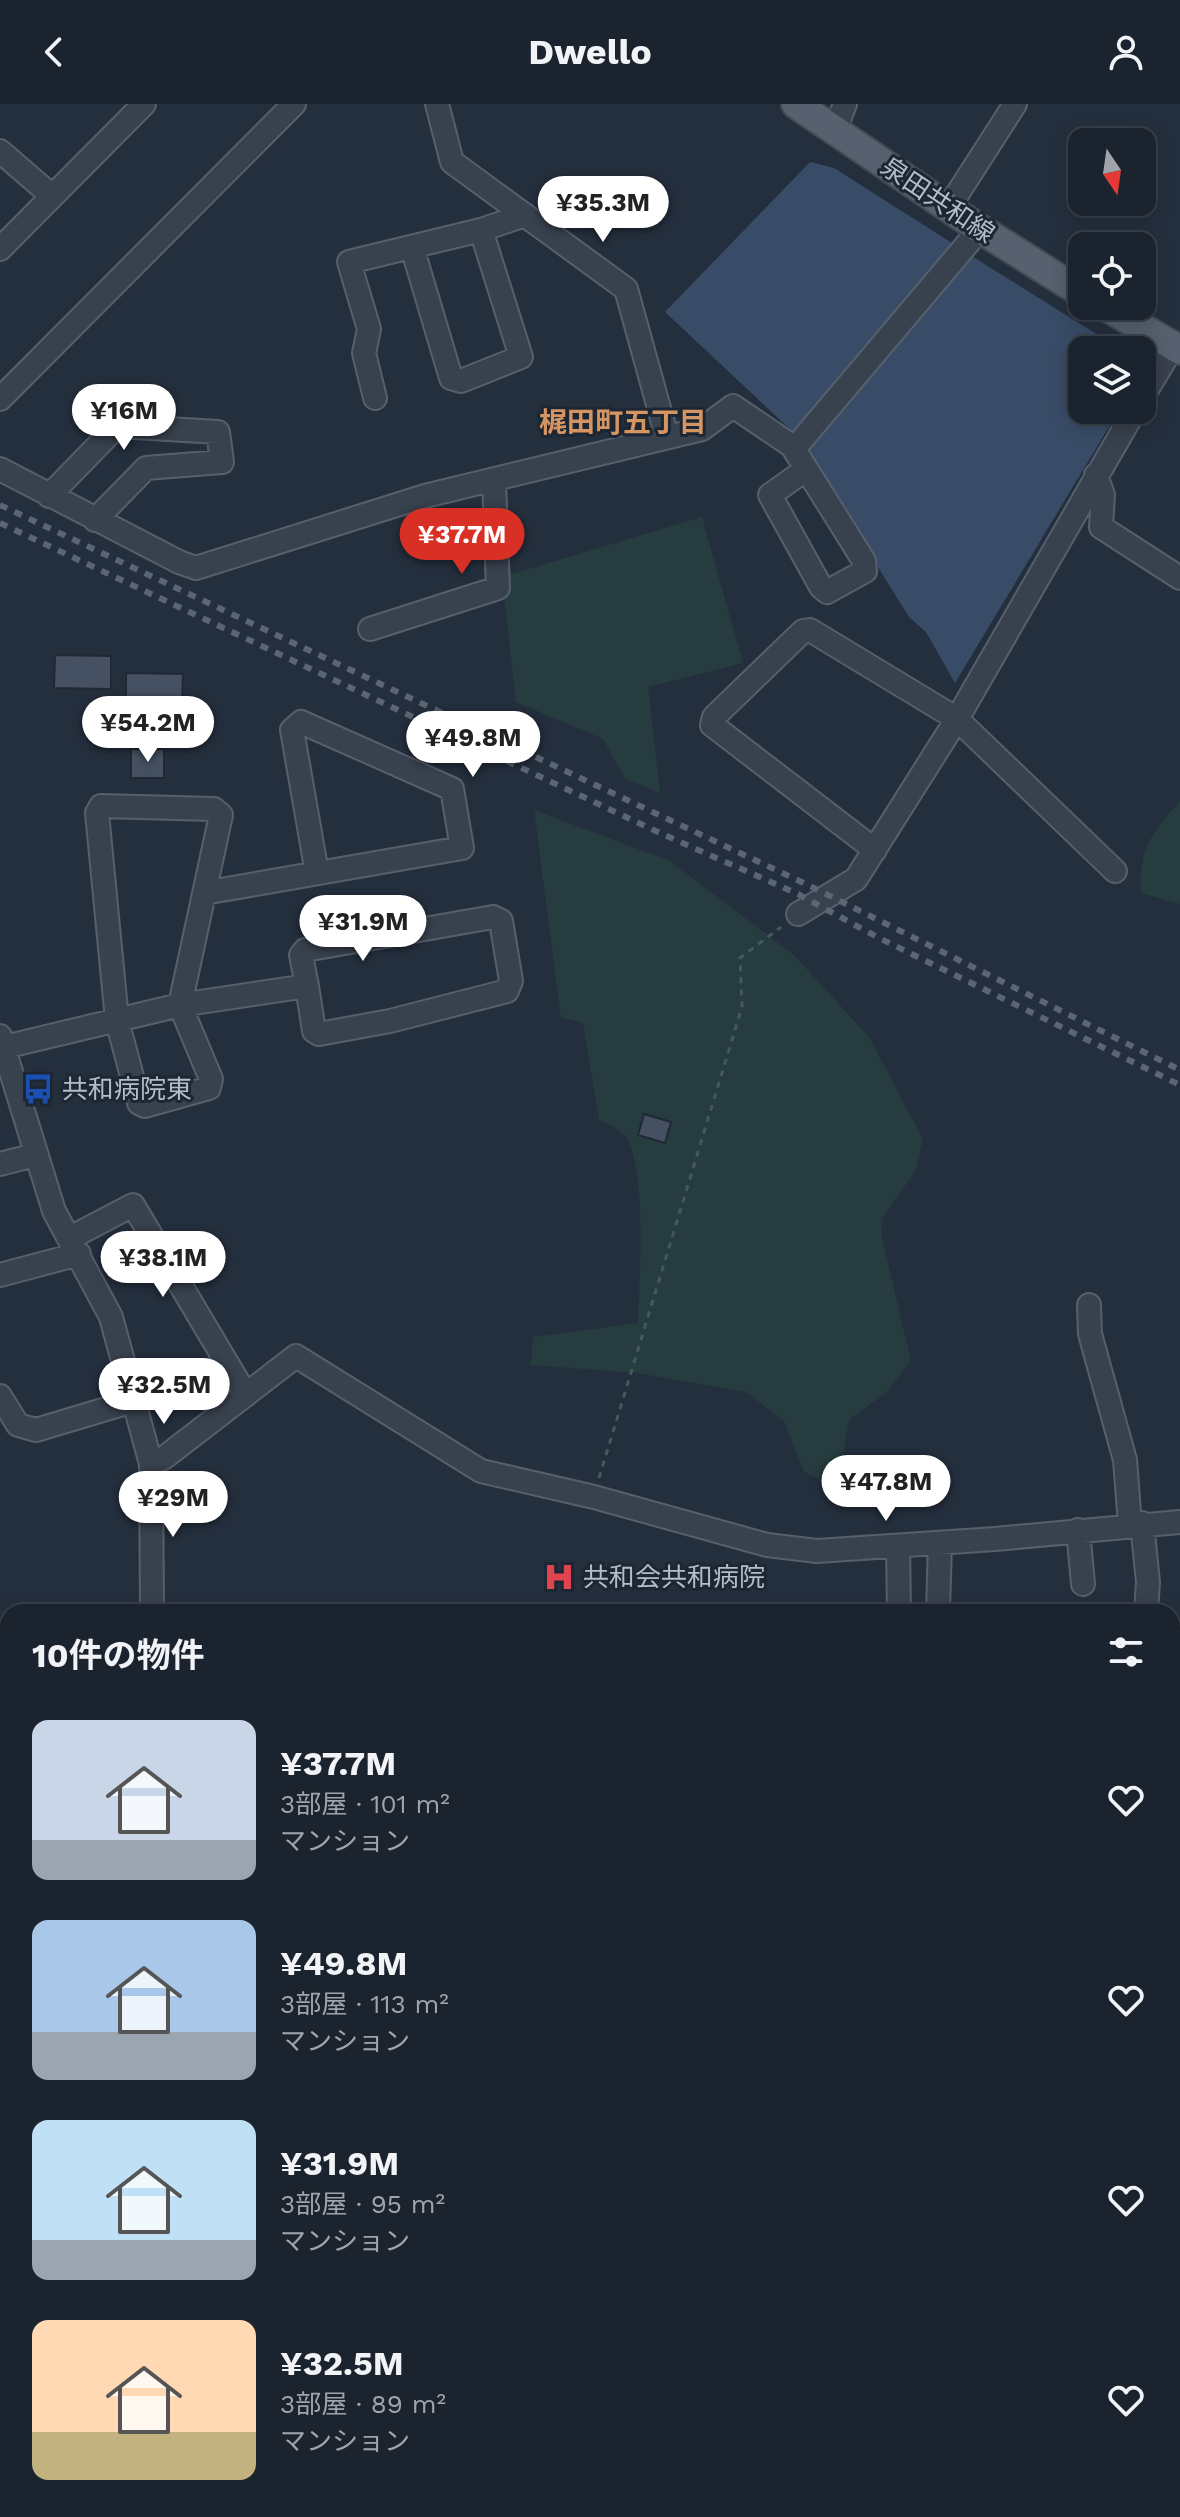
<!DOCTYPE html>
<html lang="ja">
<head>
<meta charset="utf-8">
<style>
  :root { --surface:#1b232e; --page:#282f3a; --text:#f1f3f6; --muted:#a0a4aa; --line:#39404a; --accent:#d93025 }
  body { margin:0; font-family:"Work Sans","Noto Sans JP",sans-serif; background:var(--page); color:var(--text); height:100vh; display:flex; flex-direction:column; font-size:30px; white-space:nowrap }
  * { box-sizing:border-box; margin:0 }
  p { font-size:26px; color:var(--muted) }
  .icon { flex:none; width:44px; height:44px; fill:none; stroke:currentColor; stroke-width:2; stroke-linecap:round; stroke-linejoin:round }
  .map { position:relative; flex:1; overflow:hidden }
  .sheet { position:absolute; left:0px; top:1500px; width:1180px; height:914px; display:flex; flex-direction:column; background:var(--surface); border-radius:24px 24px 0 0; box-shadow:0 4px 20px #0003,0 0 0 2px var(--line) }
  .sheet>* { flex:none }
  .needle { width:52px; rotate:167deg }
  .fabs { position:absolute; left:1068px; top:24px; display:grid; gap:16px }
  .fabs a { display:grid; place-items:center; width:88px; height:88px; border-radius:16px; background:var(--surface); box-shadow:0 4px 20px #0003,0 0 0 2px var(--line); font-size:40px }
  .price { position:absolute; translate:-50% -68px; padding:0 18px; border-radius:28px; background:#fff; color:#222; font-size:26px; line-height:52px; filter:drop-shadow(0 2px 4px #0008) }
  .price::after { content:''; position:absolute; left:50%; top:48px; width:24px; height:18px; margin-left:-12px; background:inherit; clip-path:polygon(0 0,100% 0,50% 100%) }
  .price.selected { background:var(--accent); color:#fff }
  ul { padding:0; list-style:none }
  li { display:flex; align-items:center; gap:24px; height:200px; padding:0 32px }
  li span { display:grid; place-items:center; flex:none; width:224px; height:160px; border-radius:16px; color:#555 }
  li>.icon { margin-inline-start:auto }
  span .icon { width:96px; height:96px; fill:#fffc; stroke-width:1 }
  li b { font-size:34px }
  h2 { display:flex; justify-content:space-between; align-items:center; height:96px; padding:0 32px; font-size:34px }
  header { display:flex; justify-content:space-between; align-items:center; height:104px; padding:0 32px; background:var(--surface); font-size:36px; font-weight:700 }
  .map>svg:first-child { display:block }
  .green { fill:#263c3f }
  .water { fill:#394c67 }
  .building { fill:#455162; stroke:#1f2835; stroke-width:2 }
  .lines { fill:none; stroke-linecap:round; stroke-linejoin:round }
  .minor-casing { stroke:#565f6c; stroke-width:26 }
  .major-casing { stroke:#414a57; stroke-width:32 }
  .highway-casing { stroke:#434c59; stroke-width:38 }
  .path { stroke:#44595c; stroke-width:3; stroke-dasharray:6 6; stroke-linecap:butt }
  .minor { stroke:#38414e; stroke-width:22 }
  .major { stroke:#56606e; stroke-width:28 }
  .highway { stroke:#746855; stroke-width:34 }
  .rail { stroke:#5a6575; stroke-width:6; stroke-dasharray:8 8; stroke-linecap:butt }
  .labels { text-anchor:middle; stroke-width:6; stroke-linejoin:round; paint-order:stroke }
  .street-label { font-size:26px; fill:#b4bcc9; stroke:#1d2633 }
  .poi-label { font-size:26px; fill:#b4bcc9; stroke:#1d2633; text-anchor:start }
  .neighbourhood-label { font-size:28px; font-weight:bold; fill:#d59563; stroke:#1d2633 }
</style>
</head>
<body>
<header><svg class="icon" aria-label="back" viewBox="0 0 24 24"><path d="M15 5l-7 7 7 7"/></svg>Dwello<svg class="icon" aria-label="person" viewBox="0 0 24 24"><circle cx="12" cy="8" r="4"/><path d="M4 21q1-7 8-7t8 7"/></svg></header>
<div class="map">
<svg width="1180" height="2413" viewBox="0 0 1180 2413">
  <rect width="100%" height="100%" fill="#242f3e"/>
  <!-- green -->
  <path class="green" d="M702 413 743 559 648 583 660 689 625 674 603 635 516 598 502 473Z
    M1180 697V800L1141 789C1138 745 1153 727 1180 697Z
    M534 706 670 757 794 851 869 933 923 1035 916 1066 882 1115 881 1129 911 1257 888 1287 849 1316 841 1361 832 1372 818 1374 804 1368 784 1317 746 1288 637 1269 531 1261 533 1233 638 1219C639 1179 648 1063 625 1032 620 1025 607 1020 599 1015L583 919 561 914Z"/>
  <!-- water -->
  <path class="water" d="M810 58 834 64 955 141 804 325 793 328 665 208Z
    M970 151 1122 246H1082V306H1119L955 579 926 528 909 513 806 348Z
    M8 2391V2406H334L335 2413H2L1 2392Z"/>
  <!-- building -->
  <path class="building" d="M55 551 111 552V585L54 584Z
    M126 569 183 570 182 602 126 601Z
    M131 645H164V674H131Z
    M644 1010 671 1018 665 1039 638 1031Z
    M1172 1787 1180 1791V1986L1172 1998Z"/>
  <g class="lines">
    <!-- minor casing -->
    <g class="minor-casing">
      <path id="minor" d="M437 0 452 58 626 185 667 333
        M835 26 845 0
        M0 47 52 92
        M949 103 1015 0
        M412 143 451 274 461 277 521 253 481 126
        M0 145 144 0
        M375 294 364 249 369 225 349 158 481 126 525 111
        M1142 294 1173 242
        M0 295 294 0
        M792 342 800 338 969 138 977 123
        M0 365 179 458 196 464 425 392 702 325 733 302 792 342 864 457 865 467 827 488 821 483 770 391 805 366
        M1096 371 1103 391 1101 423 1180 474
        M49 392 117 322 218 328 222 358 146 364 95 416
        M370 525 498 484 494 376
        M101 702 214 705 221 711 180 901 211 975 209 984 145 1002 139 999 117 916 97 709Z
        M875 746 712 621 714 613 803 527 810 526 957 615 1115 767
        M204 789 462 744 452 685 301 618 292 626 317 769
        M798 810 856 775 957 615 1135 306
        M0 932 54 1107 111 1213 151 1360 152 1508
        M0 944 180 901 307 882 301 851 305 846 493 813 501 817 511 877 507 887 390 917 319 930 314 927 307 882
        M0 1060 35 1051
        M70 1134 133 1101 246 1291
        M0 1171 79 1150
        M1089 1201 1090 1230 1125 1356 1130 1420
        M0 1292 18 1321 36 1326 133 1297
        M151 1360 165 1353 296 1252 481 1367 594 1393 767 1441 817 1447 995 1435 1180 1418
        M1142 1419 1148 1478 1146 1508
        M1078 1426 1083 1480
        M898 1442 899 1508
        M938 1508 940 1439
        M1172 1709 1180 1697
        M0 2253 8 2243
        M533 2406 535 2413
        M902 2413 908 2406"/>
    </g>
    <!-- major casing -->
    <g class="major-casing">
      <path id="major" d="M796 0 977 123 1082 189
        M1105 202 1180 246
        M1172 2026 1180 2015"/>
    </g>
    <!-- highway casing -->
    <g class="highway-casing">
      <path id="highway" d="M0 1791 8 1797
        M1172 2387 1180 2401"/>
    </g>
    <!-- path -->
    <path class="path" d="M599 1374 742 903 740 854 781 823"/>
    <!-- minor -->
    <use href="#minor" class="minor"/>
    <!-- major -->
    <use href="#major" class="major"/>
    <!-- highway -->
    <use href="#highway" class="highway"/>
    <!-- rail -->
    <path class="rail" d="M0 401 808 781 1180 966
      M0 419 660 729 798 790 879 834 1180 981"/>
  </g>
  <!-- icons -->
  <defs>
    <g id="bus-bare" transform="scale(2.4)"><path d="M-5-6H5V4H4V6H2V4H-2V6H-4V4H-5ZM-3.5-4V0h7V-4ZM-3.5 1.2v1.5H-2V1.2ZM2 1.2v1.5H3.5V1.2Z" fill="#1a4fb4" stroke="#1d2633" stroke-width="2.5" paint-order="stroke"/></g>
    <g id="hospital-bare" transform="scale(2.4)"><path d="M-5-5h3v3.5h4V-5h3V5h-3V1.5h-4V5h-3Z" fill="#e0444e" stroke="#1d2633" stroke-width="2.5" paint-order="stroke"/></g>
  </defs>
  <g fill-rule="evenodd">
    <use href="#bus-bare" x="38" y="985"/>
    <use href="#hospital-bare" x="559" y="1473"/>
  </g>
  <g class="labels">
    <!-- street labels -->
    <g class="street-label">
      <text transform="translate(938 96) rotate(34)" y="9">泉田共和線</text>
    </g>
    <!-- poi labels -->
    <g class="poi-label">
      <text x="62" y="994">共和病院東</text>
      <text x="583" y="1482">共和会共和病院</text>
    </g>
    <!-- neighbourhood labels -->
    <g class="neighbourhood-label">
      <text x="623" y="328">梶田町五丁目</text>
    </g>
  </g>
</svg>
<div class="fabs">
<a><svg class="needle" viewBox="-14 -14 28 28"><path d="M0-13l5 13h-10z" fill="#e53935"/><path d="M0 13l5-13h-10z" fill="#a0a4aa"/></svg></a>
<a><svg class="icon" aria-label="locate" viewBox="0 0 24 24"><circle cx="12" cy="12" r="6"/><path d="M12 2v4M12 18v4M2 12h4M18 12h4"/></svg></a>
<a><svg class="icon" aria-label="layers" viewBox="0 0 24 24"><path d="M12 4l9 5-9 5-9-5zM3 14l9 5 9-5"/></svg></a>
</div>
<b class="price" style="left:603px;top:140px">¥35.3M</b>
<b class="price" style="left:124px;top:348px">¥16M</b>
<b class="price selected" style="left:462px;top:472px">¥37.7M</b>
<b class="price" style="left:148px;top:660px">¥54.2M</b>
<b class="price" style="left:473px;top:675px">¥49.8M</b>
<b class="price" style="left:363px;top:859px">¥31.9M</b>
<b class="price" style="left:163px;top:1195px">¥38.1M</b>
<b class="price" style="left:164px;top:1322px">¥32.5M</b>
<b class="price" style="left:886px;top:1419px">¥47.8M</b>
<b class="price" style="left:173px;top:1435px">¥29M</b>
<section class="sheet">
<h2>10件の物件<svg class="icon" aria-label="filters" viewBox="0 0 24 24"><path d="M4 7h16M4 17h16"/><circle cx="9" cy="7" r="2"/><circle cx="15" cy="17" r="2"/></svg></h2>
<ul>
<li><span style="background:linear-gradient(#c9d6e8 75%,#9aa5b1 0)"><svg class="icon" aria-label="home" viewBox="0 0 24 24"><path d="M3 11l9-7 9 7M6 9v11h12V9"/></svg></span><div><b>¥37.7M</b><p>3部屋 · 101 m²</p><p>マンション</p></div><svg class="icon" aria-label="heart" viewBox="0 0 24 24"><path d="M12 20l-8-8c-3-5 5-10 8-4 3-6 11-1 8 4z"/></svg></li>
<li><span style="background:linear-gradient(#a9c7e8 70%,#9aa5b1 0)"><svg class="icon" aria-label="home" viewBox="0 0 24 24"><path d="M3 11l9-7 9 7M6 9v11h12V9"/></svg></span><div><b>¥49.8M</b><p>3部屋 · 113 m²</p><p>マンション</p></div><svg class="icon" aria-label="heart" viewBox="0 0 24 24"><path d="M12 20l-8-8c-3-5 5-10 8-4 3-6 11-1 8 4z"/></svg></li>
<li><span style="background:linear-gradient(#bfe0f5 75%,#9aa5b1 0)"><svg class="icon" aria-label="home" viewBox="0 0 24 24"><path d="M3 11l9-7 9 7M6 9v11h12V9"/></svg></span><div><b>¥31.9M</b><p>3部屋 · 95 m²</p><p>マンション</p></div><svg class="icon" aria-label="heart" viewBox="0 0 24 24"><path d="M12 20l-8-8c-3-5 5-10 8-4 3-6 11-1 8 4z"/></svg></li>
<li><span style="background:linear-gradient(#ffd9b3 70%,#c2b280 0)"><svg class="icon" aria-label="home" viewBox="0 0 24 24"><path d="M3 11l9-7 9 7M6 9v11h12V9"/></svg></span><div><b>¥32.5M</b><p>3部屋 · 89 m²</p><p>マンション</p></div><svg class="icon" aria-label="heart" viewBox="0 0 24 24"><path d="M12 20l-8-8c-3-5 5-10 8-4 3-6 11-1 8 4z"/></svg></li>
</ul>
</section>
</div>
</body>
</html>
